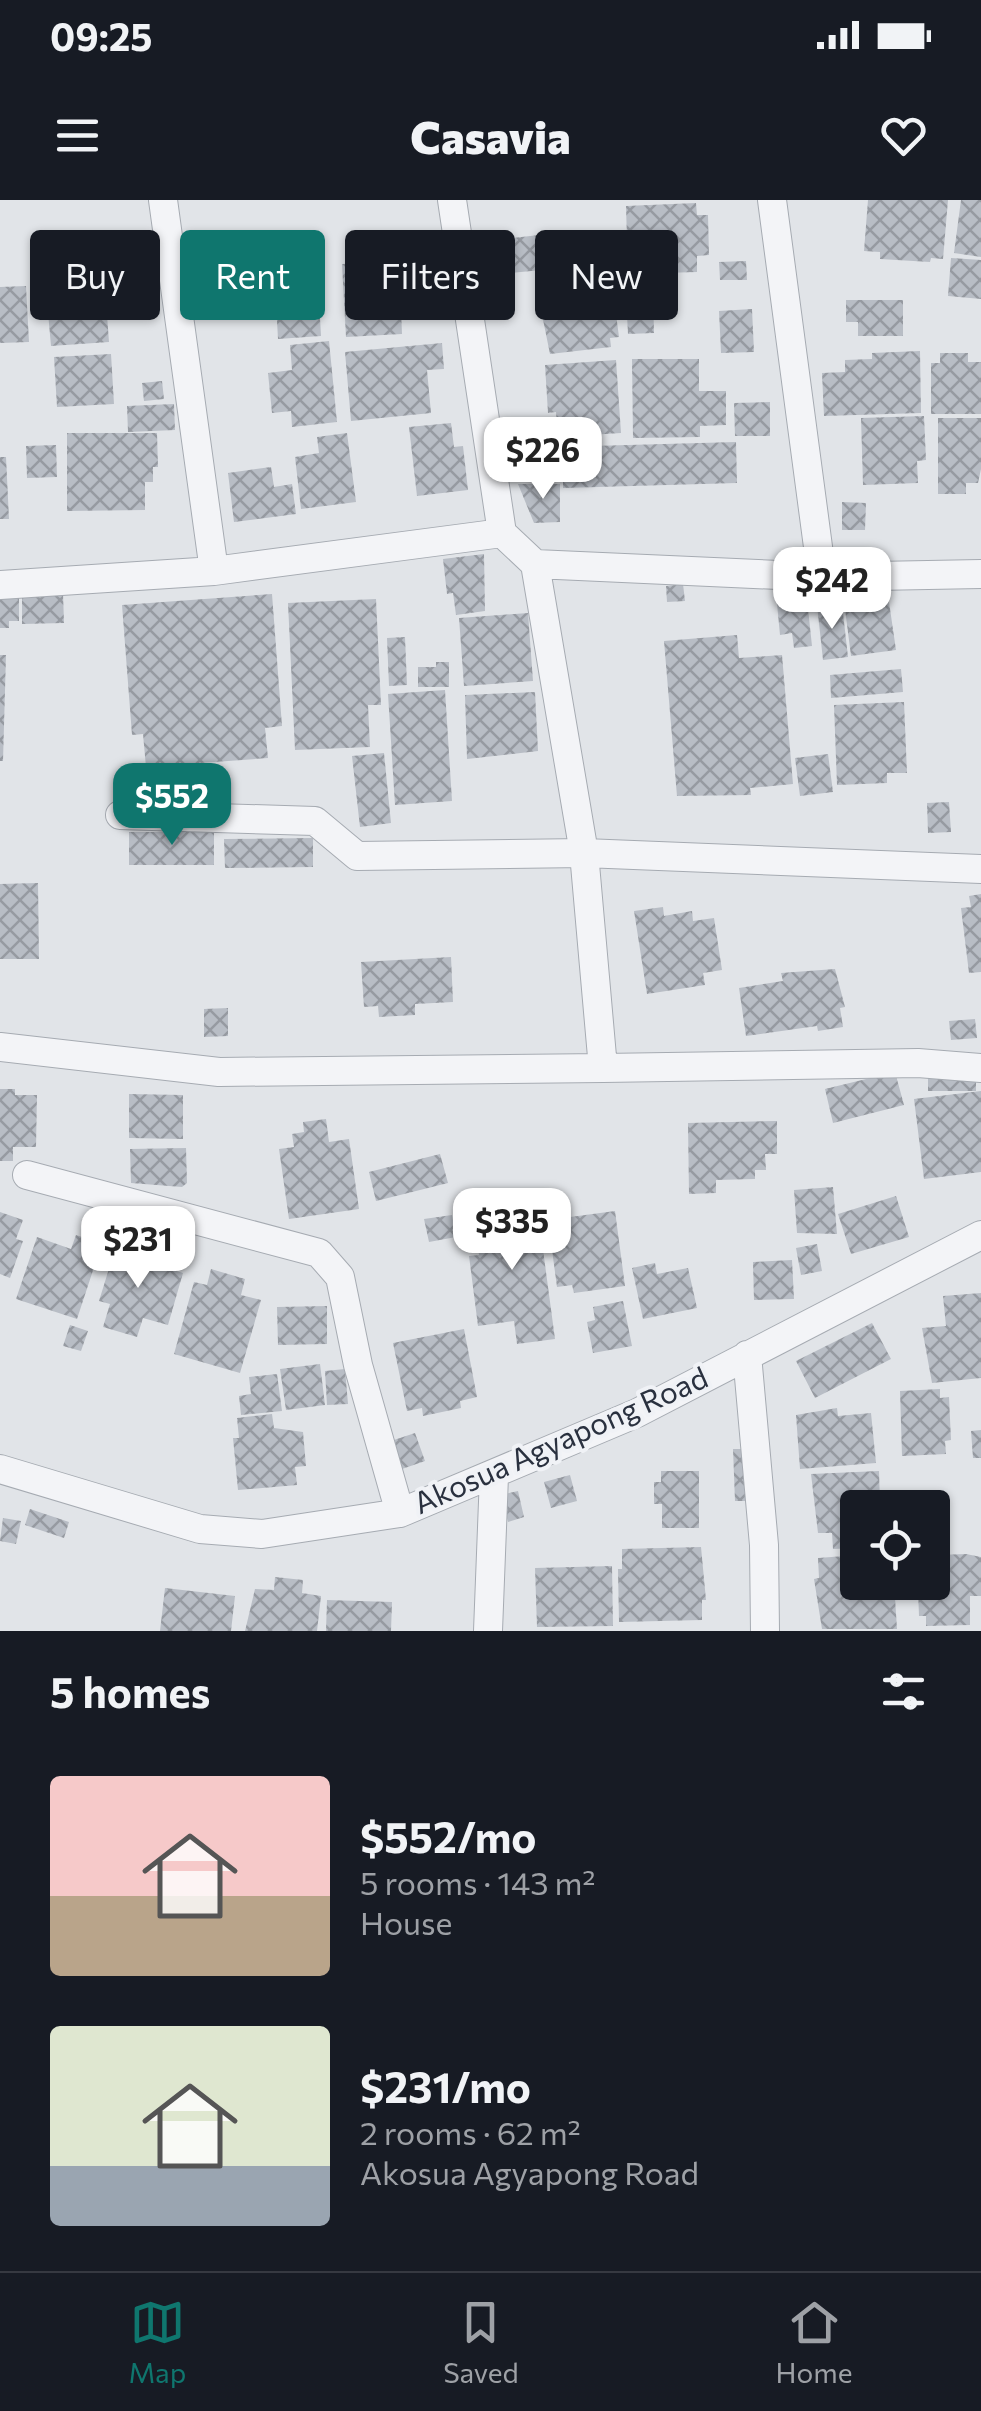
<!DOCTYPE html>
<html lang="en">
<head>
<meta charset="utf-8">
<style>
  :root { --surface:#171b24; --page:#242831; --text:#f1f3f6; --muted:#9ea1a6; --line:#363941; --accent:#0f766e }
  body { margin:0; font-family:Commissioner,sans-serif; background:var(--page); color:var(--text); height:100vh; display:flex; flex-direction:column; font-size:38px; white-space:nowrap }
  * { box-sizing:border-box; margin:0 }
  p { font-size:32px; color:var(--muted) }
  .icon { flex:none; width:55px; height:55px; fill:none; stroke:currentColor; stroke-width:2; stroke-linecap:round; stroke-linejoin:round }
  .map { position:relative; height:1431px; overflow:hidden }
  .drawer { display:flex; flex-direction:column; background:var(--surface); flex:1 }
  .drawer>* { flex:none }
  .top-card { position:absolute; left:30px; top:30px; width:922px; height:90px; display:flex; gap:20px }
  .tools { position:absolute; left:840px; top:1290px; display:grid; gap:20px }
  .tools a { display:grid; place-items:center; width:110px; height:110px; border-radius:10px; background:var(--surface); box-shadow:0 2px 8px #0004; font-size:50px }
  .price { position:absolute; translate:-50% -85px; padding:0 22px; border-radius:20px; background:#fff; color:#222; font-size:32px; line-height:65px; filter:drop-shadow(0 2px 5px #0008) }
  .price::after { content:''; position:absolute; left:50%; top:60px; width:30px; height:22px; margin-left:-15px; background:inherit; clip-path:polygon(0 0,100% 0,50% 100%) }
  .price.current { background:var(--accent); color:#fff }
  ul { padding:0; list-style:none }
  li { display:flex; align-items:center; gap:30px; height:250px; padding:0 50px }
  li span { display:grid; place-items:center; flex:none; width:280px; height:200px; border-radius:10px; color:#555 }
  li>.icon { margin-inline-start:auto }
  span .icon { width:120px; height:120px; fill:#fffc; stroke-width:1 }
  li b { font-size:42px }
  h2 { display:flex; justify-content:space-between; align-items:center; height:120px; padding:0 50px; font-size:42px }
  .tag { padding:0 35px; border-radius:10px; background:var(--surface); box-shadow:0 2px 8px #0004; font-size:35px; line-height:90px }
  .tag.current { background:var(--accent); color:#fff }
  .status { display:flex; justify-content:space-between; align-items:center; height:70px; padding:0 50px; background:var(--surface); direction:ltr }
  .status svg { height:28px; fill:currentColor }
  header { display:flex; justify-content:space-between; align-items:center; height:130px; padding:0 50px; background:var(--surface); font-size:45px; font-weight:800 }
  .dock { display:flex; justify-content:space-around; align-items:center; height:140px; border-top:2px solid var(--line); background:var(--surface); font-size:28px; color:var(--muted) }
  .dock a { display:grid; justify-items:center; gap:5px }
  .dock .current { color:var(--accent) }
  .map>svg:first-child { display:block }
  .building { fill:url(#building-cross-hatch) }
  .lines { fill:none; stroke-linecap:round; stroke-linejoin:round }
  .minor-casing { stroke:#a6abb2; stroke-width:30 }
  .minor { stroke:#f3f4f7; stroke-width:28 }
  .labels { text-anchor:middle; stroke-width:8; stroke-linejoin:round; paint-order:stroke }
  .street-label { font-size:30px; fill:#2a313f; stroke:#f0f2f6 }
</style>
</head>
<body>
<div class="status"><b>09:25</b><svg viewBox="0 0 49 12"><path d="M0 12V9h3v3zM5 12V6h3v6zM10 12V3h3v9zM15 12V0h3v12zM26 1h20v11H26zM47 4h2v5h-2z"/></svg></div>
<header><svg class="icon" aria-label="menu" viewBox="0 0 24 24"><path d="M4 6h16M4 12h16M4 18h16"/></svg>Casavia<svg class="icon" aria-label="heart" viewBox="0 0 24 24"><path d="M12 20l-8-8c-3-5 5-10 8-4 3-6 11-1 8 4z"/></svg></header>
<div class="map">
<svg width="981" height="1431" viewBox="0 0 981 1431">
  <defs>
    <pattern id="building-cross-hatch" width="8" height="8" patternUnits="userSpaceOnUse" patternTransform="scale(2.5)"><rect width="8" height="8" fill="#b8bdc5"/><path d="M0 0l8 8M0 8l8-8" fill="none" stroke="#969aa1"/></pattern>
  </defs>
  <rect width="100%" height="100%" fill="#e1e4e8"/>
  <!-- building -->
  <path class="building" d="M868 0H948L943 59 931 58 930 62 880 59V52L864 51Z
    M961 0H981V57L954 53Z
    M696 3 697 15H708L709 55 697 56V72L628 74 626 6Z
    M548 34 552 69 489 75 486 41Z
    M951 58 981 60V99L948 96Z
    M153 61 155 89 136 90 135 62Z
    M746 61 747 80H720L719 62Z
    M393 62 394 75H386L387 88 400 87 402 134 346 137 342 64Z
    M317 64 321 136 278 139 274 66Z
    M104 74 109 142 51 146 45 79Z
    M611 76 619 137 610 138 611 147 550 154 536 85Z
    M26 86 29 142 0 143V87Z
    M653 94 654 133 628 134 626 96Z
    M846 100H903V136H858V122H846Z
    M752 109 754 152 721 153 719 111Z
    M329 141 337 222 292 227 291 211 272 213 268 173 292 170 290 145Z
    M442 143 444 169 427 170 431 213 351 221 345 152Z
    M920 151 921 213 824 216 822 173 845 172V160L872 159V153Z
    M940 153H968V162H981V214H931V163H940Z
    M111 154 114 204 57 207 54 157Z
    M632 159H699V191H726V225L700 226V237L633 238Z
    M616 160 621 233 558 237 556 212 548 213 545 165Z
    M162 181 164 199 144 201 142 183Z
    M770 202V236H735L734 203Z
    M174 204 175 230 128 232 127 206Z
    M924 216 926 260 917 261 918 283 863 285 861 218Z
    M938 218H981V269L978 283H966V294H938Z
    M451 223 454 247 463 246 468 290 417 296 409 227Z
    M67 233H157L158 267H153V282H145V310L67 311Z
    M347 233 356 302 301 309 295 257 319 253 317 237Z
    M736 242 737 283 563 288V280L521 281 520 248Z
    M56 245 57 277 27 278 26 246Z
    M0 257H6L9 319H0Z
    M271 267 274 287 292 284 296 314 234 322 228 273Z
    M518 284H560V322L534 323Z
    M842 302 866 303 865 330H842Z
    M484 354 485 411 456 415 453 393 447 394 443 359Z
    M683 384 685 401 667 402 666 386Z
    M883 389 884 403 889 402 896 450 851 456 845 409 866 407 864 391Z
    M806 390 812 446 794 448 792 433 780 435 776 393Z
    M0 393 19 394V421H9V428H0Z
    M63 393 64 423 22 424V394Z
    M272 394 282 526 265 528 268 558 146 567 143 534 132 535 122 405Z
    M376 399 381 505H368L370 547 295 550 288 403Z
    M836 403 838 414 843 413 848 457 823 460 817 405Z
    M528 413 533 481 464 486 459 418Z
    M737 435 739 458 782 455 793 584 750 588 751 595 677 596 664 441Z
    M405 437 407 485 389 486 387 438Z
    M0 455H6L3 561H0Z
    M436 462H449V487H418V467H436Z
    M901 469 903 492 831 498 830 475Z
    M445 490 452 601 395 605 388 494Z
    M535 492 538 551 467 559 465 495Z
    M904 502 907 573H887V583L837 585 834 505Z
    M384 553 391 623 360 627 352 556Z
    M828 554 833 592 800 596 795 558Z
    M949 602 951 632 928 633 927 603Z
    M129 632H214V665H129Z
    M313 638V667L225 668 224 639Z
    M38 683 39 759H0V684Z
    M981 694V772L969 773 961 708 971 707 969 696Z
    M663 707 664 716 692 711 693 721 714 718 722 770 703 773 705 785 647 794 634 711Z
    M451 757 453 802 415 804V815L379 817 378 806 364 807 361 762Z
    M835 769 845 807 840 808 843 827 818 831 817 826 746 836 739 788 783 781 781 773Z
    M228 808V836L204 837V809Z
    M975 819 977 838 951 840 949 821Z
    M895 872 904 905 833 923 825 889Z
    M928 874H976V891H928Z
    M0 889H15V895H37L36 947H13V961H0Z
    M981 891V972L924 979 914 899Z
    M129 894 183 895V939L129 938Z
    M326 919 329 942 349 939 359 1009 289 1019 279 949 294 947 292 934 304 932 303 922Z
    M777 921V954H765L766 970H755V979L716 980V993L689 994 688 923Z
    M186 948 187 983 182 987 131 983 130 949Z
    M440 954 448 983 376 1001 369 972Z
    M833 987 837 1034 797 1033 794 990Z
    M896 996 909 1037 851 1054 838 1014Z
    M537 1005 555 1139 517 1144 514 1121 478 1126 469 1056 479 1055 473 1013Z
    M615 1011 625 1086 574 1093 572 1085 557 1087 548 1020Z
    M0 1012 23 1020 16 1039 23 1041 10 1078 0 1074Z
    M452 1015 456 1037 429 1042 424 1019Z
    M76 1035 102 1043 77 1119 16 1099 37 1037 71 1049Z
    M817 1044 822 1071 801 1075 796 1048Z
    M116 1046 161 1056 158 1065 183 1073 168 1125 143 1118 137 1137 103 1127 110 1104 99 1101Z
    M792 1060 794 1099 754 1100 753 1062Z
    M655 1063 657 1074 688 1068 697 1108 643 1119 632 1068Z
    M211 1069 245 1079 241 1095 261 1100 240 1173 174 1154 194 1082 207 1085Z
    M981 1093V1178L932 1183 922 1128 946 1126 943 1096Z
    M623 1101 632 1146 593 1153 587 1122 595 1120 593 1107Z
    M327 1106V1144L278 1145 277 1107Z
    M872 1123 891 1159 815 1198 796 1161Z
    M70 1125 88 1131 81 1151 63 1146Z
    M464 1129 477 1197 460 1201 461 1208 423 1216 422 1208 407 1211 393 1143Z
    M320 1164 325 1205 286 1210 280 1169Z
    M345 1169 348 1204 327 1205 325 1171Z
    M277 1174 282 1211 241 1215 239 1196 251 1194 249 1177Z
    M940 1189V1198L949 1197 951 1240 945 1241 946 1254 902 1256 900 1191Z
    M837 1208 838 1216 871 1213 876 1263 800 1269 796 1215Z
    M272 1214 274 1228 303 1232 306 1266 295 1267 297 1285 238 1290 233 1238H239L237 1218Z
    M981 1230V1258H973L971 1231Z
    M415 1233 425 1261 402 1269 391 1241Z
    M733 1249H745L747 1301H735Z
    M661 1271H699V1328H662V1304H654V1282H661Z
    M879 1271 880 1303 894 1302 895 1308H858V1348L833 1349 832 1333H818L811 1274Z
    M570 1275 577 1301 551 1308 544 1282Z
    M518 1291 524 1317 508 1322 501 1295Z
    M30 1309 69 1322 64 1338 25 1325Z
    M3 1318 21 1321 16 1344 0 1341Z
    M701 1347 706 1400H702V1420L619 1422 618 1369H622V1349Z
    M966 1354 981 1357V1396H970V1425L926 1426V1416H919L918 1389 939 1388 938 1355Z
    M858 1355V1382H894L897 1429H822L814 1379 819 1378 818 1358Z
    M612 1366 613 1426 537 1427 535 1368Z
    M275 1377 303 1380 302 1393 321 1396 317 1431H245L255 1389 274 1390Z
    M165 1388 235 1396 231 1431H160Z
    M327 1400 392 1402 391 1431H326Z"/>
  <g class="lines">
    <!-- minor casing -->
    <g class="minor-casing">
      <path id="minor" d="M163 0 214 371
        M452 0 502 333
        M772 0 822 377
        M981 374 822 377 535 364 584 653 981 669
        M0 385 214 371 502 333 535 364
        M120 615 315 621 357 656 584 653 603 868 918 863 981 868
        M0 847 219 872 603 868
        M27 975 319 1053 340 1077 358 1165 400 1313
        M747 1155 764 1345 765 1431
        M0 1269 200 1329 262 1334 400 1313 637 1213 981 1035
        M488 1431 494 1276"/>
    </g>
    <!-- minor -->
    <use href="#minor" class="minor"/>
  </g>
  <g class="labels">
    <!-- street labels -->
    <g class="street-label">
      <text transform="translate(561 1241) rotate(-24)" y="10">Akosua Agyapong Road</text>
    </g>
  </g>
</svg>
<div class="tools">
<a><svg class="icon" aria-label="locate" viewBox="0 0 24 24"><circle cx="12" cy="12" r="6"/><path d="M12 2v4M12 18v4M2 12h4M18 12h4"/></svg></a>
</div>
<b class="price" style="left:543px;top:302px">$226</b>
<b class="price" style="left:832px;top:432px">$242</b>
<b class="price current" style="left:172px;top:648px">$552</b>
<b class="price" style="left:512px;top:1073px">$335</b>
<b class="price" style="left:138px;top:1091px">$231</b>
<div class="top-card">
<a class="tag">Buy</a>
<a class="tag current">Rent</a>
<a class="tag">Filters</a>
<a class="tag">New</a>
</div>
</div>
<section class="drawer">
<h2>5 homes<svg class="icon" aria-label="filters" viewBox="0 0 24 24"><path d="M4 7h16M4 17h16"/><circle cx="9" cy="7" r="2"/><circle cx="15" cy="17" r="2"/></svg></h2>
<ul>
<li><span style="background:linear-gradient(#f6c9c9 60%,#b9a48a 0)"><svg class="icon" aria-label="home" viewBox="0 0 24 24"><path d="M3 11l9-7 9 7M6 9v11h12V9"/></svg></span><div><b>$552/mo</b><p>5 rooms · 143 m²</p><p>House</p></div></li>
<li><span style="background:linear-gradient(#dfe7d0 70%,#9aa5b1 0)"><svg class="icon" aria-label="home" viewBox="0 0 24 24"><path d="M3 11l9-7 9 7M6 9v11h12V9"/></svg></span><div><b>$231/mo</b><p>2 rooms · 62 m²</p><p>Akosua Agyapong Road</p></div></li>
</ul>
</section>
<nav class="dock">
<a class="current"><svg class="icon" aria-label="map" viewBox="0 0 24 24"><path d="M3 6l6-2 6 2 6-2v14l-6 2-6-2-6 2zM9 4v14M15 6v14"/></svg>Map</a>
<a><svg class="icon" aria-label="saved" viewBox="0 0 24 24"><path d="M7 4h10v16l-5-4-5 4z"/></svg>Saved</a>
<a><svg class="icon" aria-label="home" viewBox="0 0 24 24"><path d="M3 11l9-7 9 7M6 9v11h12V9"/></svg>Home</a>
</nav>
</body>
</html>
